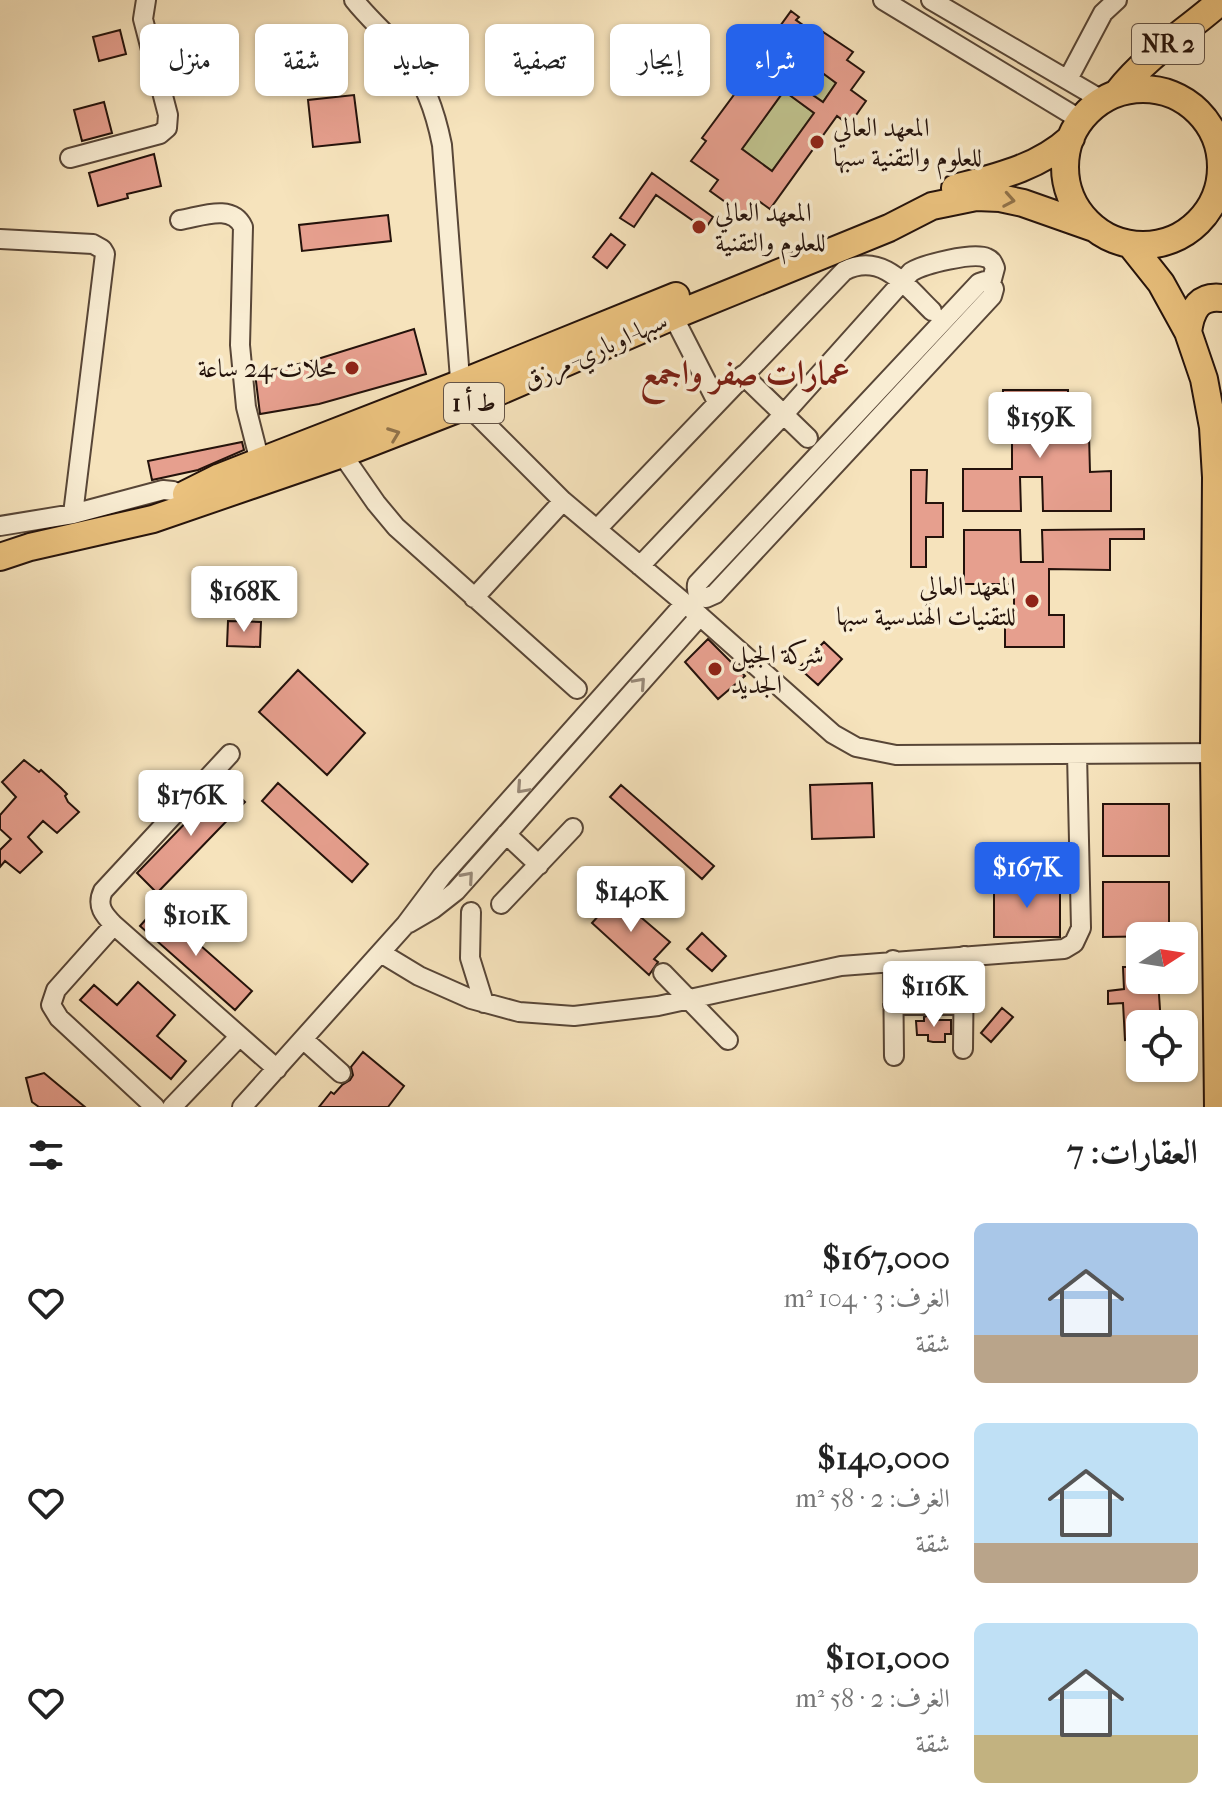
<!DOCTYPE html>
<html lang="ar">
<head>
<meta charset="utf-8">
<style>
  :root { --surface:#fff; --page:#f2f2f2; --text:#222; --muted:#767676; --accent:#2563eb }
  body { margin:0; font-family:"IM FELL French Canon",Amiri,serif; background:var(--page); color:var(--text); direction:rtl; height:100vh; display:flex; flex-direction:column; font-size:30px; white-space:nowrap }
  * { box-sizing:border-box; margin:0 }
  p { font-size:26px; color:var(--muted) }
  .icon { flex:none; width:44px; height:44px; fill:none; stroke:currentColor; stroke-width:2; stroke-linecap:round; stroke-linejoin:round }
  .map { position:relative; height:1107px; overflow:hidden; direction:ltr }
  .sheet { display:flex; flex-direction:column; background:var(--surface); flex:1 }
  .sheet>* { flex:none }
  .guide { position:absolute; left:24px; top:24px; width:800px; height:72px; direction:rtl; display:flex; gap:16px }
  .needle { width:52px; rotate:78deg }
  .buttons { position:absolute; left:1126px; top:922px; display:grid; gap:16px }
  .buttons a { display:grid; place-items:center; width:72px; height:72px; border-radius:12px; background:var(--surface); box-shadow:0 2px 6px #0004; font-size:40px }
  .price { position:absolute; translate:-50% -68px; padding:0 18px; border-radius:8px; background:#fff; color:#222; font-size:26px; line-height:52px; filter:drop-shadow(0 2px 4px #0008) }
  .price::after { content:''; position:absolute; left:50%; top:48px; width:24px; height:18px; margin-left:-12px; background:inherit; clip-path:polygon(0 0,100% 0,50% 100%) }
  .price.selected { background:var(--accent); color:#fff }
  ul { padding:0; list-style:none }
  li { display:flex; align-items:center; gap:24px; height:200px; padding:0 24px }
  li span { display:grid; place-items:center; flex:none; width:224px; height:160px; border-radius:12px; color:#555 }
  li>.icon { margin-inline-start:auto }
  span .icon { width:96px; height:96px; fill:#fffc; stroke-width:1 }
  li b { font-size:34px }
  h2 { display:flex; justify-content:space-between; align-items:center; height:96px; padding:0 24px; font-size:34px }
  .tag { padding:0 28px; border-radius:12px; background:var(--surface); box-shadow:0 2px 6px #0004; font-size:28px; line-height:72px }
  .tag.selected { background:var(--accent); color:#fff }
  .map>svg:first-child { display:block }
  .green { fill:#c0c38e; stroke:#726a4c; stroke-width:2 }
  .building { fill:#e69f8e; stroke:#24120b; stroke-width:2; fill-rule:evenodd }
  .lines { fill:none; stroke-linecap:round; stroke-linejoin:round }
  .minor-casing { stroke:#584637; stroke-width:22 }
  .highway-casing { stroke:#24120b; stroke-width:30 }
  .minor { stroke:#f9edd3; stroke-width:18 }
  .highway { stroke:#ebc27e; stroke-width:26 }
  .oneway { stroke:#91734a }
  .oneway2 { stroke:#998a79 }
  .poi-dot { fill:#8f2418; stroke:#f9edd3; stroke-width:3 }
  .labels { text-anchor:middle; stroke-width:7; stroke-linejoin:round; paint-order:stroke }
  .shield { fill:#f9edd3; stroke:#645447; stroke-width:2 }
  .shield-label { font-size:24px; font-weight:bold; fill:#24120b }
  .poi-label { font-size:26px; fill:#24120b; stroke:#f9edd3; text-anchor:start }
  .street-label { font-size:26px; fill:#24120b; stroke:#f9edd3 }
  .district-label { font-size:34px; font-weight:bold; fill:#7a1f14; stroke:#f9edd3 }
</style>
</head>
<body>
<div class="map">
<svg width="1222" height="1107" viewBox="0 0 1222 1107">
  <rect width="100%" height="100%" fill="#f6e3bc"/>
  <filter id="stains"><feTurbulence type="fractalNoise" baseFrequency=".0025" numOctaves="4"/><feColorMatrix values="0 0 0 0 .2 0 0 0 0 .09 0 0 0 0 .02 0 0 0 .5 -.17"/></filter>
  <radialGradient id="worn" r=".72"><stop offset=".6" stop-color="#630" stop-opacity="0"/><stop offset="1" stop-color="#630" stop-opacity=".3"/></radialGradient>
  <!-- green -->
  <path class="green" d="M805 60 836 83 823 102 791 79Z
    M784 91 814 113 772 171 742 149Z"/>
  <!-- building -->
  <path class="building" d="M791 11 799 17 796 20 820 37 823 32 853 52 847 60 864 72 851 90 866 101 849 125 837 116 770 209 760 202 749 219 710 191 718 180 691 161 706 141 702 138 782 30 778 29ZM805 60 836 83 823 102 798 85 789 82ZM784 91 814 113 772 171 742 149Z
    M120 30 126 54 99 61 93 37Z
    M354 95 360 142 313 147 308 100Z
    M104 102 112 133 82 141 74 110Z
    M154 154 161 186 127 194 128 198 98 206 89 173Z
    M652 173 713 217 705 229 656 195 634 227 620 218Z
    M388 215 391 241 302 251 299 225Z
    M611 234 625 245 607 268 593 257Z
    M414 329 426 374 319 404 260 414 255 373 308 362Z
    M1003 390H1068V434H1089L1090 472 1111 471V511H1043L1042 477H1020L1021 511H963V469H1012V428H1003Z
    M242 442 244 450 198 470 152 480 148 461Z
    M911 470H927L926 503H943V537H926V567H911Z
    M1144 529V539H1110V570L1049 569V615H1064V647H1005V614H1014V584H964V530H1020L1021 562H1043L1042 530Z
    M228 621 261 622 260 647 227 646Z
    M708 639 745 676 718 699 685 662Z
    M824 642 842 659 818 685 799 668Z
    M298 670 365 733 327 775 259 712Z
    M24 760 39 772 41 770 61 788 67 794 65 796 68 802 79 812 57 833 43 821 28 837 42 852 20 873 5 861 0 867V850L11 839 0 829V815L16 797 2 782Z
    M225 782 245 802 157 893 137 873Z
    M278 783 368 864 352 882 262 801Z
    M872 783 874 837 812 839 810 785Z
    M621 785 714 866 702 879 610 797Z
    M1103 804H1169V856H1103Z
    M1103 882H1169V936L1103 937Z
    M994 883 1060 884V937H994Z
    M616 896 670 942 654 959 658 962 649 975 592 923Z
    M157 907 252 991 235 1010 140 926Z
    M702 933 726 956 712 971 687 949Z
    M1123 967H1140V980H1158L1161 1024H1140V1038L1125 1040 1123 1003 1108 1004V991L1124 989Z
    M922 988a7 7 0 1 1 14 0a7 7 0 1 1-14 0Z
    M138 982 175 1015 157 1036 186 1061 171 1079 80 1000 94 985 117 1005Z
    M1002 1008 1013 1017 991 1042 981 1033Z
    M930 1015 936 1017V1020H951V1034H945V1042H933L928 1041V1035H917L916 1021H924V1017Z
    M363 1052 404 1086 388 1107H319L331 1092 334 1094 342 1085 350 1080 353 1075 351 1067Z
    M44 1073 85 1107H39L32 1102 26 1078Z"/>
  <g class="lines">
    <!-- minor casing -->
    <g class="minor-casing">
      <path id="minor" d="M354 0C369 19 387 34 402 52 424 80 435 110 442 145L461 392 475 413 563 501 700 616 833 734 856 747 896 755 1222 753
        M883 0 1081 120
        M931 0 1102 100
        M1068 79 1103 13 1117 0
        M70 158 160 134 167 128 168 115 143 19 146 0
        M180 220C200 217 232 203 243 227L240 345 246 407 260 462
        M0 239 93 244 102 249 105 254 73 514
        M985 281 991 283 994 289 992 296 715 594 706 598C698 597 696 592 697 584L979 283Z
        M673 316 717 402
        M743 375 808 438
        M342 454 376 503 396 527 577 689
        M0 526 73 514 163 490 173 491 183 496
        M597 529 844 271C882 251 907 287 932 311
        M640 566 784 414 911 272C924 264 973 252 987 258 992 260 993 263 995 268L991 283
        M474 598 563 501
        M230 754 103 891C96 906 104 915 114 925L277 1069
        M506 834 539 865
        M501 904 573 828
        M471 912 470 958 484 1003
        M409 923 433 909 456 891 700 616
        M114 925 56 990 51 1005 59 1018 155 1107
        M381 953 419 976 471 999 519 1012 574 1016 658 1006 841 966 1064 949 1074 943 1081 928 1077 754
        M893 960 894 1056
        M663 973 728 1040
        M893 1005H923
        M936 1005H962
        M303 1039 341 1073
        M963 1049 964 956
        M172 1107 239 1037
        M242 1107 406 924 442 876 685 603"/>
    </g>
    <!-- highway casing -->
    <g class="highway-casing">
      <path id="highway" d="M1065 167a78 78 0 1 1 156 0a78 78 0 1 1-156 0Z
        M1118 92C1148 54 1186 32 1222 0
        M955 188C997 177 1038 168 1071 138
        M1130 244 1161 283 1188 332 1204 379 1213 427 1216 477 1214 753 1218 1107
        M1188 332C1191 311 1198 295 1222 298
        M186 494 220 477 459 384 676 296
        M0 557 30 547 153 519 342 454 468 405 673 316 889 228 932 206 976 197 1000 198 1023 203 1094 228"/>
    </g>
    <!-- minor -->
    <use href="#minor" class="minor"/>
    <!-- highway -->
    <use href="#highway" class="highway"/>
  </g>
  <!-- one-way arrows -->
  <defs><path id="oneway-chevron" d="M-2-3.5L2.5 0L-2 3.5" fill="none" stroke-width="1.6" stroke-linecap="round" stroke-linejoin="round" transform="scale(2)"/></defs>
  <g class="oneway">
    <use href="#oneway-chevron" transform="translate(1009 200) rotate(10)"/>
    <use href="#oneway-chevron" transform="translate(394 434) rotate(-21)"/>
  </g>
  <g class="oneway2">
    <use href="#oneway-chevron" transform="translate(640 683) rotate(-48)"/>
    <use href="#oneway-chevron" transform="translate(522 788) rotate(132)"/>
    <use href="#oneway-chevron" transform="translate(468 877) rotate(-49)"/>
  </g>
  <!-- markers -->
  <g class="poi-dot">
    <circle cx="817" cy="142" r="8"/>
    <circle cx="699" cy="227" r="8"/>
    <circle cx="352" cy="368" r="8"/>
    <circle cx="1032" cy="601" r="8"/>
    <circle cx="715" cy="669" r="8"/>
  </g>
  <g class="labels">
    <!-- shield labels -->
    <g class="shield">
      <rect x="1132" y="24" width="72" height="40" rx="6"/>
      <rect x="444" y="383" width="60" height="40" rx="6"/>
    </g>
    <g class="shield-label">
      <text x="1168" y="52">NR 2</text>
      <text x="474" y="411">ط أ 1</text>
    </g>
    <!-- poi labels -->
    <g class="poi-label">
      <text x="833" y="136">المعهد العالي<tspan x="833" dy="30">للعلوم والتقنية سبها</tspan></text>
      <text x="715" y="221">المعهد العالي<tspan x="715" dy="30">للعلوم والتقنية</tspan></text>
      <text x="336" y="377" text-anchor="end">محلات 24 ساعة</text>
      <text x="1016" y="595" text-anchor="end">المعهد العالي<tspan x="1016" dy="30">للتقنيات الهندسية سبها</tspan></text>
      <text x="731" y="663">شركة الجيل<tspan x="731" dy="30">الجديد</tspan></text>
    </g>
    <!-- street labels -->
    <g class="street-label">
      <text transform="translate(595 350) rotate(-24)" y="9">سبها-اوباري-مرزق</text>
    </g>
    <!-- district labels -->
    <g class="district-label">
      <text x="745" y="384">عمارات صفر واجمع</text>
    </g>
  </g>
  <rect width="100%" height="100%" filter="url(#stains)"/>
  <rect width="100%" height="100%" fill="url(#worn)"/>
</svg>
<div class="buttons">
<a><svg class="needle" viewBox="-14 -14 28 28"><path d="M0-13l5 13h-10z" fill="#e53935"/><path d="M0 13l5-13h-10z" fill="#767676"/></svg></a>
<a><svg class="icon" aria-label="locate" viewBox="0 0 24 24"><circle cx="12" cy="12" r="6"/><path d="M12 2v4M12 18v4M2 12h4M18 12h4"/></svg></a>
</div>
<b class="price" style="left:1040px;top:460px">$159K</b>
<b class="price" style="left:244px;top:634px">$168K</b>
<b class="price" style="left:191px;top:838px">$176K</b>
<b class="price selected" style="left:1027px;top:910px">$167K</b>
<b class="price" style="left:631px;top:934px">$140K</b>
<b class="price" style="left:196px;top:958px">$101K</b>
<b class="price" style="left:934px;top:1029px">$116K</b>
<div class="guide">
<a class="tag selected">شراء</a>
<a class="tag">إيجار</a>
<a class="tag">تصفية</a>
<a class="tag">جديد</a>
<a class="tag">شقة</a>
<a class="tag">منزل</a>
</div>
</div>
<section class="sheet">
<h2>العقارات: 7<svg class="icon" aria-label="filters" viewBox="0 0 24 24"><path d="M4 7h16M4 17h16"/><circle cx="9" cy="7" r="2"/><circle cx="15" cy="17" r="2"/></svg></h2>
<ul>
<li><span style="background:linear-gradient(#a9c7e8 70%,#b9a48a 0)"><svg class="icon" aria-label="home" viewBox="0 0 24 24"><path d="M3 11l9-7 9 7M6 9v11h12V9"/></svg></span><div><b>$167,000</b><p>الغرف: 3 · 104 m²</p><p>شقة</p></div><svg class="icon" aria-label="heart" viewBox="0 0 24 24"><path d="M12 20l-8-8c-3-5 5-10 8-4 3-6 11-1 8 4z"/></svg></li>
<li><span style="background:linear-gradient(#bfe0f5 75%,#b9a48a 0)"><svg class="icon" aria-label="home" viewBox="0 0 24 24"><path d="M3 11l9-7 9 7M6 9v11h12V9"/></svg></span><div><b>$140,000</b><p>الغرف: 2 · 58 m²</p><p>شقة</p></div><svg class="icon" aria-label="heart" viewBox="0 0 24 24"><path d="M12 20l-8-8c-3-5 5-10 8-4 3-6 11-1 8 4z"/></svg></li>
<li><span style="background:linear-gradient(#bfe0f5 70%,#c2b280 0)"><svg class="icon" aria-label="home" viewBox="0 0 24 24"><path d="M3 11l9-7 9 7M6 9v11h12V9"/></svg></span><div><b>$101,000</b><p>الغرف: 2 · 58 m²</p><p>شقة</p></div><svg class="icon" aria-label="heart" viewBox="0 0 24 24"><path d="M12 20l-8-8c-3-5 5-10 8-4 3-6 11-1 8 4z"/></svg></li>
</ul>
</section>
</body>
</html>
